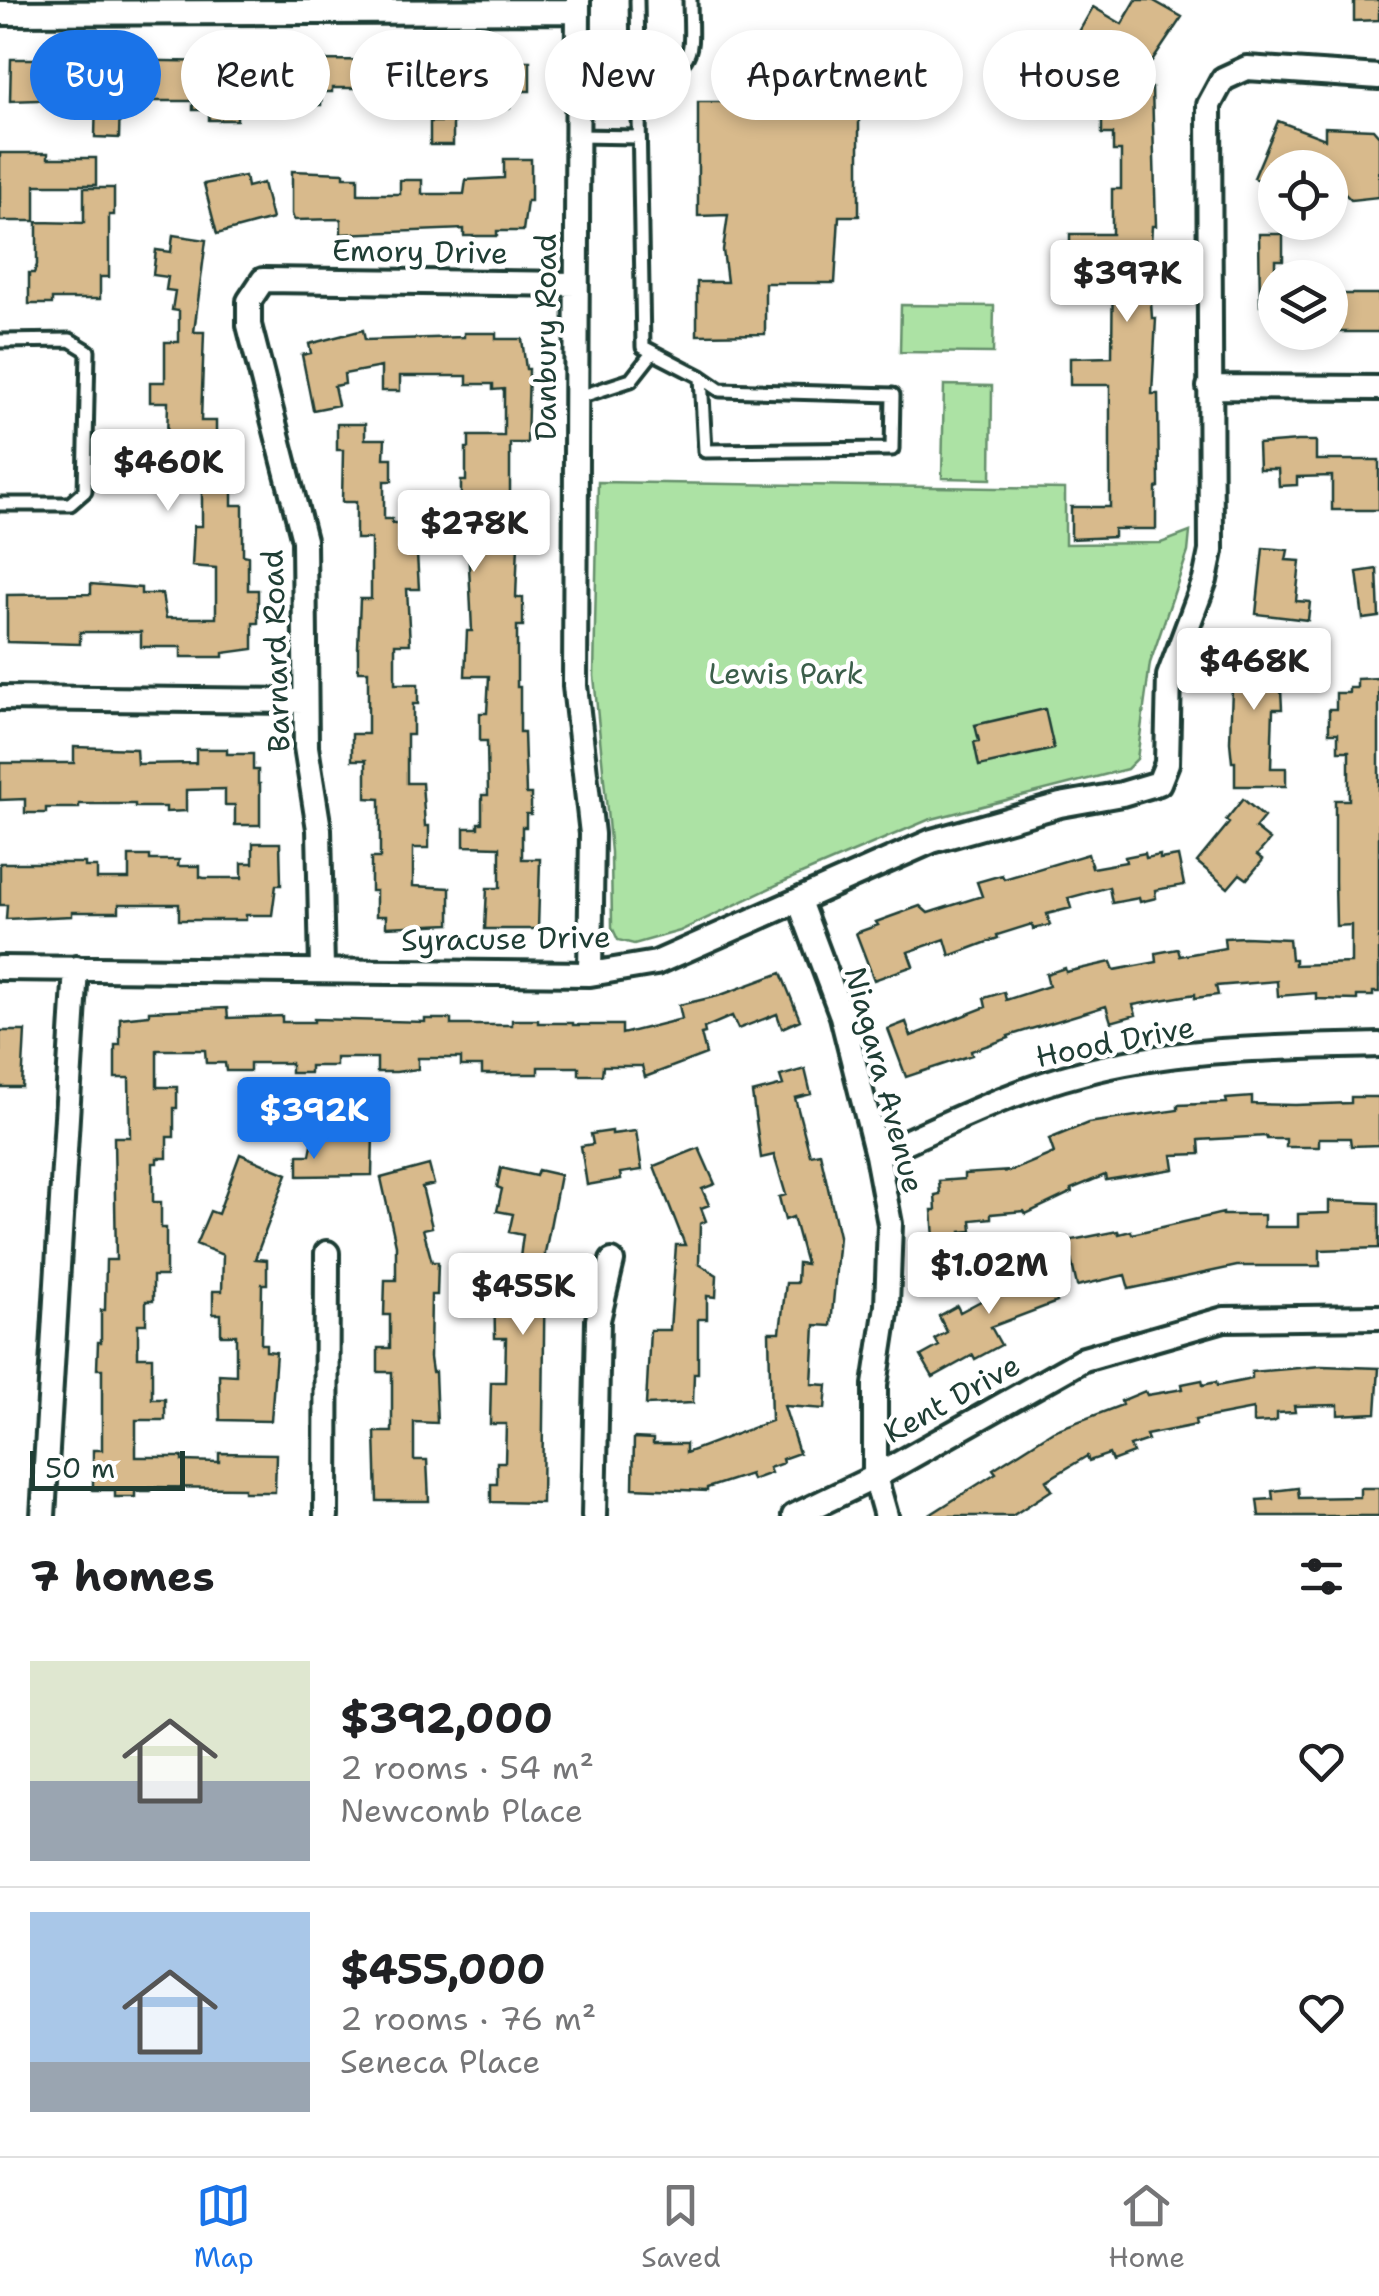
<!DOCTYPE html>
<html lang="en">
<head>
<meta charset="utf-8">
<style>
  :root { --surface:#fff; --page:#f2f2f2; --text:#202124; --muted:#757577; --line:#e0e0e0; --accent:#1a73e8 }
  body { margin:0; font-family:"Shantell Sans",sans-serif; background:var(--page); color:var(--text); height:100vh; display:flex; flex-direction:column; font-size:38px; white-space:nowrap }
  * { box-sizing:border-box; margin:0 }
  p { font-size:32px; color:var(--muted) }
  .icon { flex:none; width:55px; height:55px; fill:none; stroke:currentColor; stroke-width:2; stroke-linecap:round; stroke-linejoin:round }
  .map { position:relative; height:1516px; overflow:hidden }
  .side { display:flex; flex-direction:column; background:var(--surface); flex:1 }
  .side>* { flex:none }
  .top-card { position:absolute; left:30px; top:30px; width:1320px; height:90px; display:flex; gap:20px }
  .fabs { position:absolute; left:1258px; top:150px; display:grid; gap:20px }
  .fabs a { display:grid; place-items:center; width:90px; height:90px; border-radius:50%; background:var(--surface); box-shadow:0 5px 15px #0003; font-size:50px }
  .scale { position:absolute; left:30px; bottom:25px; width:155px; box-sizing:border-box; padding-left:10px; border:5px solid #1f3d34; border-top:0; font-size:28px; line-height:35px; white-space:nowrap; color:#1f3d34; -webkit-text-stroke:8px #fff; paint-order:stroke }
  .price { position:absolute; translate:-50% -85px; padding:0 22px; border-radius:10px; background:#fff; color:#222; font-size:32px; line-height:65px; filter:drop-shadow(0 2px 5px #0008) }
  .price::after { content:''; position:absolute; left:50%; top:60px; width:30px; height:22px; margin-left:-15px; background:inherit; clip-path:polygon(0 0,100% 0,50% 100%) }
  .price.current { background:var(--accent); color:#fff }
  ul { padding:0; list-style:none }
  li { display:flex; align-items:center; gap:30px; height:250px; padding:0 30px }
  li+li { border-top:2px solid var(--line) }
  li span { display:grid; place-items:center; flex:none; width:280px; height:200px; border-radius:0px; color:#555 }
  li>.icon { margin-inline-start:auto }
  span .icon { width:120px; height:120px; fill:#fffc; stroke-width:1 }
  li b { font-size:42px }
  h2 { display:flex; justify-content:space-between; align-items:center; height:120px; padding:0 30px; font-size:42px }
  .tag { padding:0 35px; border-radius:45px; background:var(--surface); box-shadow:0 5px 15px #0003; font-size:35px; line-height:90px }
  .tag.current { background:var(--accent); color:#fff }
  .menu { display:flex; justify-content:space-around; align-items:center; height:140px; border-top:2px solid var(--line); background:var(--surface); font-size:28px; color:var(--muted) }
  .menu a { display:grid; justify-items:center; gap:5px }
  .menu .current { color:var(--accent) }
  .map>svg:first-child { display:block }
  .green { fill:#ace2a4; stroke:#66906c; stroke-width:2.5 }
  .building { fill:#d8ba8c; stroke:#1f3d34; stroke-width:2.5 }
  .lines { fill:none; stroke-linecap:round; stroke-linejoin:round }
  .service-casing { stroke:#1f3d34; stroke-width:19 }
  .minor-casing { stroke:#1f3d34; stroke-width:30 }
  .service { stroke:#fff; stroke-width:11 }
  .minor { stroke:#fff; stroke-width:22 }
  .labels { text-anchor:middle; stroke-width:9; stroke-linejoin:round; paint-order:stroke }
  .street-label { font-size:30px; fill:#1f3d34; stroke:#fff }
  .park-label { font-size:30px; fill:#3b5e4a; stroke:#fff }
</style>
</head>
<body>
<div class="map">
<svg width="1379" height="1516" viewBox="0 0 1379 1516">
  <rect width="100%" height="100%" fill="#fff"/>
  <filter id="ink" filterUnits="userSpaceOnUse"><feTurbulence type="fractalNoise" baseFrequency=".01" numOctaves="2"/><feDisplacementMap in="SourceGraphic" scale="20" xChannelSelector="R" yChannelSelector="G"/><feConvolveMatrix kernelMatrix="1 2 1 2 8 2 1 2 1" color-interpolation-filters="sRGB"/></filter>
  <g filter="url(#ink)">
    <!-- green -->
    <path class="green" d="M901 305 994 306 993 353 900 352Z
      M944 385 992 386 991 479 942 478Z
      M598 482 1065 489V544L1161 543 1190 532 1188 552 1150 663 1137 759 1127 769 928 820 785 881 680 931 634 944 618 940 612 927 611 852 594 676Z"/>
    <!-- building -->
    <path class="building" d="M1136 0H1152L1182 17 1149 66 1103 40 1092 60V101H1075V92H1071V46L1093 7 1122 24Z
      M1354 0H1379V20L1354 21Z
      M11 59H43V67H60V71H108V60L283 63V60L530 61V91H510V108H460V90H428V105H393V95H371V88H332V92H322L321 105H302V95H252V111H237V120H209V110H193V101H120L119 138 95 137 96 98 10 101Z
      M1102 88H1152L1156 226H1152L1151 244V302L1152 318H1156L1152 394H1158L1159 487 1156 488V529H1114V537L1071 539V507H1110V385H1070V358L1112 357 1113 257H1070V234H1112V189H1121V151H1113V134H1102Z
      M698 102H859V216H839L835 283H765V334L697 335V282H727L723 250 728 215 698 216Z
      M1278 121 1325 139V127L1373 129 1379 136V197L1351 200 1330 179V168H1275V188L1254 178Z
      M430 122H453V145H430Z
      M0 153H48V158H96V185H35V221H0Z
      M504 159H531V201H527L523 231H497V236H464V229L341 234V219L294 220 292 214V171L344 173V177H358V194H400V180H422V194H464L466 180 504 178Z
      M245 176 247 187 263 183 272 219 217 234 204 184Z
      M84 188H114V215H109V277H100V299H52V304H29V273H34L37 265V222L84 223Z
      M1259 234H1283V260H1275V305L1260 306Z
      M173 235 206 240 194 332H204L201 421H216V470H232V505H243V555L248 556V590H258V623H253V649L223 653V657H181V647H141V632H80V644L7 642V595L91 594V584L141 588V594H162L166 618H216V568L192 566 194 526H202V486H172V440H167L168 402H150V382H165V342H179V311L172 310 175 291 166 290 168 277 153 275 156 250 171 252Z
      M1330 294H1379V332H1331Z
      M363 330 365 340 464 337V333H496V339H522L526 369H529L527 443H510V515H519L516 598H523V626H517V687H520V732H524L526 794H531V814H526V827H522V859H540L538 929H485L487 888H500V847L464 846V828H478V823H482V795H488L487 741H480V713H487L489 676H465L467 631H472L468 544H482V502H461V481H466V448H469V436H504V389L493 390V384H467V376H400V391H381V367L344 374 345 384 334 386 338 405 313 410 302 355 311 353 309 344Z
      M337 424H365V439H385L384 458H392V481H384V519H392V523H412V537H416L419 589H407L410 644H395V684H418V704H413V735H407V783H422L425 826H429V848H413V886L450 888V924L386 927V916H376V891H371V858H380V799L366 798V760H352V734H368V671H358V648L360 599H371V539H356V502H342L343 450H337Z
      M1298 441H1316V460H1379V510H1332V476L1297 477V485L1279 486 1278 469H1259L1258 444Z
      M1263 548 1288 550 1286 560 1300 561 1296 601 1310 602 1308 620 1256 614Z
      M1377 569 1379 617 1363 619 1357 572Z
      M1234 634H1264L1263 651H1271L1270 669 1280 670 1282 709H1273L1271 768H1286V786H1235V762H1232L1230 742Z
      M1379 678V992H1373V996H1357V1000L1316 999V993L1278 996 1277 981 1216 986 1218 995 1195 998V994L1133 1005 1136 1015 1111 1022 1106 1006 1008 1036 1009 1038 971 1051 972 1055 906 1077 888 1029 906 1022 911 1036 986 1007 984 998 1004 992 1006 1000 1049 986 1046 974 1065 968 1066 972 1111 962 1114 970 1157 962 1156 953 1178 949 1180 956 1225 948 1224 938 1245 937 1289 939 1291 959H1295V965L1351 963V925L1336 926 1335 881V800H1349V751H1338V733H1329V709H1336V693H1349V688H1357V679Z
      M1045 709 1054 749 979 766 974 742 979 741 975 725Z
      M74 747 136 749 137 764 196 763V749H227V754H253V770H258V784H260V825H235V805H225V789L186 790V811L166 812V807H135V804H79V808H46V813H25V799L0 800V763H74Z
      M1243 799 1264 817 1255 828 1270 840 1257 855 1263 860 1247 879 1240 874 1228 888 1197 862 1229 823 1226 820Z
      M253 843H280L281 885H276L272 915H246V920H179V904H119V912H72V916L6 919 7 905H0V863H85V867H97V879H129V856H150V860H179L178 866H200V877L204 878H242V863H253Z
      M1145 853 1146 858 1160 855V859L1178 856 1184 885 1155 890 1156 898 1140 902 1139 898 1112 903 1109 887 1068 898 1071 908 1047 914 1050 925 1033 929 1032 924 997 935 998 938 950 956 945 939 908 952 913 966 874 980 856 933 878 925 876 922 920 906 928 913 982 896 977 882 1002 875 1004 879 1088 854 1092 868 1126 862 1125 857Z
      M781 973 800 1020 782 1028 777 1014 738 1029 732 1016 704 1028 705 1033 701 1034 706 1054 645 1077 642 1066H603L602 1075H579V1067H538V1074H482V1066H461V1058H418V1069L396 1072H377V1058H336V1066H310V1073H291V1063H250V1071H226L225 1063H206L205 1050H157V1087H177V1108H174V1137H167V1158H157V1163H153V1202H161V1228H166V1276H153V1301H146V1324H138V1357H152V1399H165V1420H136V1457H182V1461L219 1462V1453L276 1454 275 1492H244V1488L150 1487V1491H135V1497H115V1490H93V1450H102V1369H97L98 1342H101V1310H105L106 1260H116L114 1137H130L129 1078H115V1045H120V1018L149 1015V1011L227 1008 228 1018 282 1016V1022H314V1019L425 1022V1019H451V1025H512V1020H538V1023H573V1025H622V1034L682 1019 679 1005 718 996Z
      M0 1031H25L22 1087H0Z
      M805 1069 811 1094 795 1098 810 1155 820 1153 839 1236 831 1326 815 1325 812 1384 827 1385 825 1409 784 1406 799 1453 782 1459 783 1463 769 1468 771 1473 752 1480 750 1474 707 1488V1491L633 1488 634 1438 653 1439V1444H686V1453L771 1421 769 1332H780L786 1283H797L798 1263 806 1264 793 1217 785 1220 779 1197 786 1195 774 1155 761 1158 752 1093 783 1085 780 1076Z
      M1252 1097V1104L1295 1105 1351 1103V1097H1379V1145L1351 1146 1350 1138H1319V1147H1286V1139H1267L1266 1136 1199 1140 1200 1154 1172 1155 1174 1169 1106 1180 1105 1175 1071 1189 1072 1192 1026 1214 1024 1211 991 1214V1218L971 1220 972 1231 961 1232 962 1251 935 1253 932 1210H936L935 1195 940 1194 939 1181 964 1179V1174L1011 1171 1054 1153 1049 1139 1088 1123 1178 1110V1105L1227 1103 1226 1099Z
      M331 1125 354 1126V1134H373L372 1175 298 1176V1155H310L314 1134H331Z
      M612 1131V1134L636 1131 642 1170 620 1173 621 1179 587 1185 581 1146 593 1144 591 1134Z
      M699 1148 715 1184 702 1189 709 1205 701 1208 706 1221 700 1224 699 1264 717 1275 716 1297 707 1296V1319H698V1373H694L693 1403 646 1405 650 1330H670L676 1245H685L654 1166Z
      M240 1154 287 1174 255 1259 267 1260V1284H262L261 1344H266V1351L276 1352 271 1421 220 1420 219 1374 236 1375V1335H221V1314H213V1291H222L223 1255 196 1244 210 1211 218 1214Z
      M429 1165 434 1184 422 1187 432 1227 423 1229 432 1262H438L437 1295H431L430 1358 432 1372H435L437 1423 414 1422V1460H427L429 1501H377L375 1432H392V1372H378V1348H390V1315H384L385 1280H396V1245L381 1178Z
      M501 1168 536 1176 538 1170 560 1175 545 1253 542 1503 491 1502V1484H497V1462H505L506 1424H490L491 1382H505L506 1338H495L494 1280H517L523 1235 509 1232 513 1214 497 1211 502 1189 497 1187Z
      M1329 1201 1379 1203V1248L1320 1250V1266H1237L1129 1289 1125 1275 1077 1286 1067 1241 1118 1231 1119 1234 1131 1231 1132 1234 1223 1213V1215H1264V1227H1298V1214L1329 1213Z
      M1024 1262 1026 1270 1042 1263 1057 1302 991 1327 1001 1345 975 1359 973 1355 933 1377 921 1356 939 1346 935 1339 947 1332 939 1316 957 1306 960 1312 992 1295 988 1285 1005 1279 1002 1271Z
      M1321 1366 1379 1368 1376 1413 1338 1415V1405L1294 1406 1295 1412 1277 1413V1420L1273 1422 1253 1423V1409L1195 1420 1196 1425 1146 1435 1148 1440 1130 1446 1133 1453 1112 1461 1109 1454 1089 1461 1087 1456 1046 1481 1052 1490 1012 1516H928L996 1473 993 1469 1053 1431 1122 1405 1121 1401 1145 1391 1147 1395 1183 1389 1182 1384 1202 1380 1203 1385 1216 1382 1217 1386 1252 1379V1372Z
      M1298 1488 1299 1498 1360 1497V1488H1379V1516H1259L1257 1500 1273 1499 1272 1491Z"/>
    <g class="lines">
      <!-- service casing -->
      <g class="service-casing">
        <path id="service" d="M637 0 643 347 701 377 720 390 893 395 892 449 705 451 701 377
          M638 83C698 62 691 60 690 0
          M577 136 639 137
          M0 341 70 340 88 351 85 491 70 504H0
          M576 398 631 380 653 352"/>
      </g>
      <!-- minor casing -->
      <g class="minor-casing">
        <path id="minor" d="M578 0 575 686 592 834 590 974
          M0 13 578 11
          M1209 387 1379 388
          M0 698 305 701
          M799 901 842 1016 877 1155 890 1224 887 1306 875 1385V1477L886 1516
          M0 968 590 974 656 963 932 841 1060 805 1122 794 1159 783 1167 763 1169 676 1205 580 1211 551 1209 105 1223 79 1247 68 1379 77
          M322 969 319 829 306 747 304 540 249 325V301L263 280 576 284
          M877 1155C944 1125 1011 1091 1082 1073 1178 1047 1281 1048 1379 1045
          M43 1516 76 968
          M326 1516 327 1253
          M594 1516 598 1320 612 1261
          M794 1516 875 1477 1084 1359 1224 1319 1379 1317"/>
      </g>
      <!-- service -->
      <use href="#service" class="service"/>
      <!-- minor -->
      <use href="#minor" class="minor"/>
    </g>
  </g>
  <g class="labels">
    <!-- street labels -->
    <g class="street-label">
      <text transform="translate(420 252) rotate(1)" y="10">Emory Drive</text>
      <text transform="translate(546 337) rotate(-90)" y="10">Danbury Road</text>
      <text transform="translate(276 651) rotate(-92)" y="10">Barnard Road</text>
      <text transform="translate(506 939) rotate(-1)" y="10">Syracuse Drive</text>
      <text transform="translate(1115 1042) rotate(-11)" y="10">Hood Drive</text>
      <text transform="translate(884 1080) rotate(75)" y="10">Niagara Avenue</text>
      <text transform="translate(952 1399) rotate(-29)" y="10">Kent Drive</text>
    </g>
    <!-- park labels -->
    <g class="park-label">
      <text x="786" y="684">Lewis Park</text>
    </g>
  </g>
</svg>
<div class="fabs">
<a><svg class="icon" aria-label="locate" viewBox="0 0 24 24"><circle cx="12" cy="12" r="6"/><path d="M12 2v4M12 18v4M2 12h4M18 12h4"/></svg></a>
<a><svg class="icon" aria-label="layers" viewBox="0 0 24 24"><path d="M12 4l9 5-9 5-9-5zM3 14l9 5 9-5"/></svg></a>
</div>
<div class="scale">50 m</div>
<b class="price" style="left:1127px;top:325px">$397K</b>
<b class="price" style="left:168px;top:514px">$460K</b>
<b class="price" style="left:474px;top:575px">$278K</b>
<b class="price" style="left:1254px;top:713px">$468K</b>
<b class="price current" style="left:314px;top:1162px">$392K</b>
<b class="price" style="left:989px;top:1317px">$1.02M</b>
<b class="price" style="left:523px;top:1338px">$455K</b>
<div class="top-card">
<a class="tag current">Buy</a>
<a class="tag">Rent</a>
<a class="tag">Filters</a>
<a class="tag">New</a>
<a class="tag">Apartment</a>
<a class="tag">House</a>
</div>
</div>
<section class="side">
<h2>7 homes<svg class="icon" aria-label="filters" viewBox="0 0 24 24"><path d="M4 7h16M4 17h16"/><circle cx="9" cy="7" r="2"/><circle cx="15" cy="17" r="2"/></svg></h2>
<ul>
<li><span style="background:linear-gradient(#dfe7d0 60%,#9aa5b1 0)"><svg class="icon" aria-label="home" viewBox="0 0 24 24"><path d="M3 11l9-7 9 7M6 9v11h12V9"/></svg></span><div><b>$392,000</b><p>2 rooms · 54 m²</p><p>Newcomb Place</p></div><svg class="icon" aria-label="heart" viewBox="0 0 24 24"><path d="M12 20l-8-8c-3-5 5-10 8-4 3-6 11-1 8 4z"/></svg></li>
<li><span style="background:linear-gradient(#a9c7e8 75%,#9aa5b1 0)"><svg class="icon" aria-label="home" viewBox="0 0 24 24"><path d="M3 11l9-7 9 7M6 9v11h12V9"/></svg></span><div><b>$455,000</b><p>2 rooms · 76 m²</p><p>Seneca Place</p></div><svg class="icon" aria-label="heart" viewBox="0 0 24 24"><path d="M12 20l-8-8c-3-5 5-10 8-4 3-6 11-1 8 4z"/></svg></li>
</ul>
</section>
<nav class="menu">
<a class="current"><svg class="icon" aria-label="map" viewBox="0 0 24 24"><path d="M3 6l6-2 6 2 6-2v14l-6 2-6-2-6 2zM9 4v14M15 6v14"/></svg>Map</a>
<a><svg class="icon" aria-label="saved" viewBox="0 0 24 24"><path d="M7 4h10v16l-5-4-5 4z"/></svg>Saved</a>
<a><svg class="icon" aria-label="home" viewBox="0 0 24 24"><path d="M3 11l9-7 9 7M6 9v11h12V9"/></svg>Home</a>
</nav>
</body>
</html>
